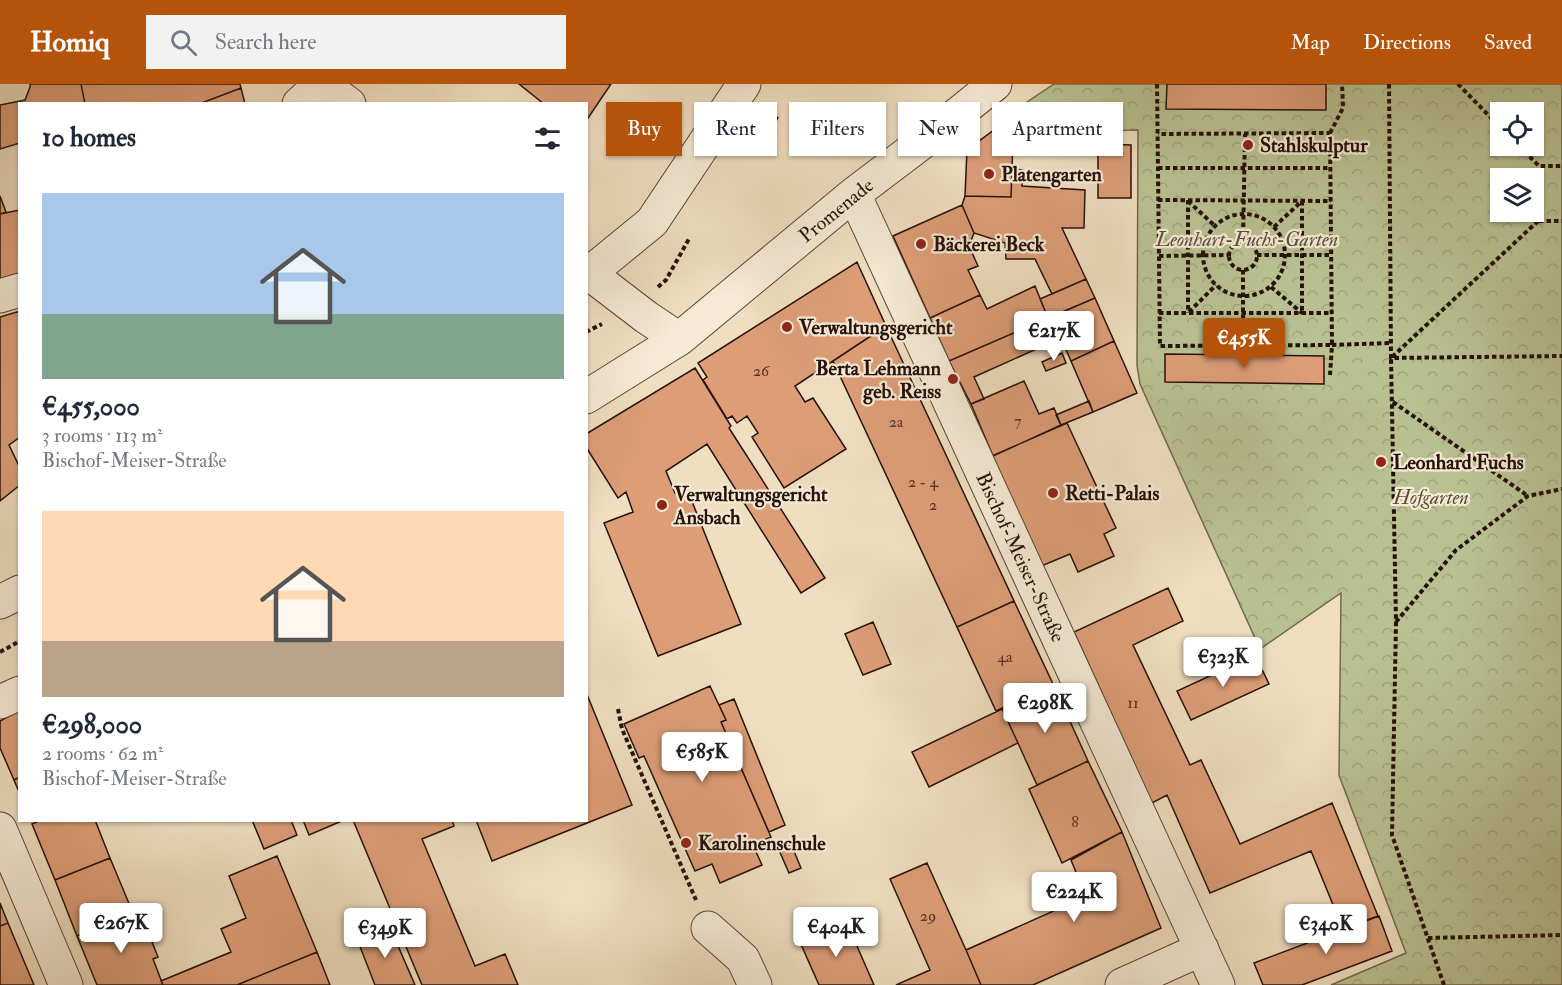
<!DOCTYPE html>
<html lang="en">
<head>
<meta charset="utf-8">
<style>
  :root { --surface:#fff; --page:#f2f2f3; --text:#1f2937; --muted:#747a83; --accent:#b45309 }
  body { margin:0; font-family:"IM FELL Double Pica",serif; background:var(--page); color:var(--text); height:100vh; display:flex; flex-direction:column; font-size:22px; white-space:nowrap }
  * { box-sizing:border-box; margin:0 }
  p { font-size:20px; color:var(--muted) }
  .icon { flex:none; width:33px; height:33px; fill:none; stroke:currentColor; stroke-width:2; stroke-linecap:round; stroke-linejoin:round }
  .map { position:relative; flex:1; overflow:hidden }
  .details { position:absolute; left:18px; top:18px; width:570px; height:720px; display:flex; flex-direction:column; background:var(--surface); border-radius:0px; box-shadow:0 2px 4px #0004 }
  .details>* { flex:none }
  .hud { position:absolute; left:606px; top:18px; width:570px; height:54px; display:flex; gap:12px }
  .controls { position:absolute; left:1490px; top:18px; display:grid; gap:12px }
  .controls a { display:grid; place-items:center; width:54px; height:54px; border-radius:0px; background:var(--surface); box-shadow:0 2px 4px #0004; font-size:30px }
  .price { position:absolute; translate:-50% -51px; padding:0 14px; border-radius:6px; background:#fff; color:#222; font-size:20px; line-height:39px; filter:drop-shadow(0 2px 3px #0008) }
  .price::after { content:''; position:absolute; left:50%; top:36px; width:18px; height:14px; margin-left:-9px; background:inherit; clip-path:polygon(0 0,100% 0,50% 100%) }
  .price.active { background:var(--accent); color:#fff }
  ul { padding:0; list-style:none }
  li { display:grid; align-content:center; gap:12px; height:318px; padding:0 24px }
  li span { display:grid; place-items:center; height:186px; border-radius:0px; color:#555 }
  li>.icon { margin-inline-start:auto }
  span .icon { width:108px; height:108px; fill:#fffc; stroke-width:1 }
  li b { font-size:26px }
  h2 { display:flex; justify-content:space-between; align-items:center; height:72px; padding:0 24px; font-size:26px }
  .tag { padding:0 21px; border-radius:0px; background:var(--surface); box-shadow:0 2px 4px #0004; font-size:21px; line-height:54px }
  .tag.active { background:var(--accent); color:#fff }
  header { display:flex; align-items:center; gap:36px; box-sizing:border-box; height:84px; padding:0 30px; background:var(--accent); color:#fff }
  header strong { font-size:28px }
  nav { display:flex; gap:33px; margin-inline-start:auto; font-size:21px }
  .search { width:420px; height:54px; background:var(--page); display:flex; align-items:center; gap:15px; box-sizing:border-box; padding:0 21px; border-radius:0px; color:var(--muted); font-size:22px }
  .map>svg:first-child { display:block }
  .forest { fill:url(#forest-crowns); stroke:#70694d; stroke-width:1.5; fill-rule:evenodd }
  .building { fill:#dc9d77; stroke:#261108; stroke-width:1.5 }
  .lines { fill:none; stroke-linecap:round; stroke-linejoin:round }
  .minor-casing { stroke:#584436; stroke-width:35 }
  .path { stroke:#261108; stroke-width:4; stroke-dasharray:4.5 3; stroke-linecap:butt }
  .minor { stroke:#f5ead6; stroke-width:33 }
  .poi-dot { fill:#8f2418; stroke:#f5ead6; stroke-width:2 }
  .labels { text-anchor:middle; stroke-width:4.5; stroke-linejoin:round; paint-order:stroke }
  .number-label { font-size:16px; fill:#543424 }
  .poi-label { font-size:20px; font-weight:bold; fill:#261108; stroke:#f5ead6; text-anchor:start }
  .street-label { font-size:20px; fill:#261108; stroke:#f5ead6 }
  .park-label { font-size:20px; font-style:italic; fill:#594f38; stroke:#f5ead6 }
</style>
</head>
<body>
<header>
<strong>Homiq</strong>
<div class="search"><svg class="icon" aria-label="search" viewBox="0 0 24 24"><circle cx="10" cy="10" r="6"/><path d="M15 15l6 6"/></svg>Search here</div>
<nav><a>Map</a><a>Directions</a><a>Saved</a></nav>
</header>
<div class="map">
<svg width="1562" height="901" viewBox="0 0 1562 901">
  <defs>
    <pattern id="forest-crowns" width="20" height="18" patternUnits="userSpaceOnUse" patternTransform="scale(1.5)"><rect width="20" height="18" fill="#b9c192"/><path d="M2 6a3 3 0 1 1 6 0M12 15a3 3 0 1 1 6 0" fill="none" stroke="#9fa57c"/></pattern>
  </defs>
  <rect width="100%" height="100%" fill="#efdec0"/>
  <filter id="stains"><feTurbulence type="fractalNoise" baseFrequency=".00333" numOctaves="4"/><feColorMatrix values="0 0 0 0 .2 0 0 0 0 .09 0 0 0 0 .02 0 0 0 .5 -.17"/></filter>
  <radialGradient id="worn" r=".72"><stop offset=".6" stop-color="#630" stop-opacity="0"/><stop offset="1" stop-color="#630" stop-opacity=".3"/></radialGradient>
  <!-- forest -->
  <path class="forest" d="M1054 0H1562V901H1331L1406 869 1339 691 1341 509 1260 565 1140 300 1137 281 1138 46 1025 49 1018 24ZM1500 28H1533V62H1500ZM1500 94H1533V128H1500Z"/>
  <!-- building -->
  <path class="building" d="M30 0H81L85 20H20V59L0 65V21L25 16 30 3Z
    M81 0H240L241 4 199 20H85Z
    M519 0H611L586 37V20H544Z
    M1167 0H1326V26L1166 25Z
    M241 4 245 20H199Z
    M1002 40 1013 54 1011 113 965 112 967 66Z
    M1098 60 1131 61V114H1098Z
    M1012 85 1023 86 1022 102 1085 106 1084 144H1062L1086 195 1052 210 1035 175H1006L1005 159 974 149 962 121 965 112 1011 113Z
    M0 112 6 128 0 130Z
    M962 121 974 149 969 162 978 182 968 186 980 211 930 234 893 152Z
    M20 126V190L0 196V130Z
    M857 178 886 242 795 302 805 318 813 314 846 365 784 404 752 353 758 349 747 332 737 339 732 332 727 335 703 296 707 293 698 279Z
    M1086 195 1095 214 1048 234 1040 215Z
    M1035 202 1048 234 949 277 930 234 980 211 987 225Z
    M1095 214 1114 257 1071 277 1061 254 974 293 984 315 971 320 949 277Z
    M20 227V353L9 361 20 384V401L0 417V233Z
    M886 242 1014 517 957 543 833 277Z
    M1114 257 1137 309 1093 328 1071 277Z
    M1062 269 1066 279 1046 287 1042 278Z
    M1165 270 1324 272V300L1165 298Z
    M695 284 731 342 729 344 825 494 801 509 707 360 666 387 675 409 687 405 741 540 658 572 604 439 633 428 626 408 618 414 586 363V350Z
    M1024 297 1039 330 1054 324 1061 341 993 372 971 320Z
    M1089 317 1093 328 1061 341 1056 331Z
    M1067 339 1116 444 1104 450 1114 472 1078 488 1070 470 1039 483 990 373Z
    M1168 504 1183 537 1133 561 1190 681 1201 676 1240 760 1332 719 1378 832 1343 845 1311 767 1210 809 1167 711 1152 719 1074 548Z
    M1014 517 1053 600 996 627 957 543Z
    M873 538 891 580 863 591 845 550Z
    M1255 571 1269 600 1191 636 1177 607Z
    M1053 600 1088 677 1037 701 1002 624Z
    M710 602 726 636 721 638 771 753 753 761 762 781 720 799 712 780 695 787 644 672 639 674 624 640Z
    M586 608 632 721 492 777 476 736H586Z
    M734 615 785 741 769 748 721 638 726 636 719 621Z
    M1002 625 1018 659 929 703 912 668Z
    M20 626V693L14 696 0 664V637Z
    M1088 677 1122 748 1062 779 1029 705Z
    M20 693V710L14 696Z
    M41 736H95L110 774 55 796 32 740Z
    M252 736H291L297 751 264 765Z
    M303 736H344L309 751Z
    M353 736H452L454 742 422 755 475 882 505 870 518 901H422Z
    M1122 748 1161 844 1033 901H981L966 866 1076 817 1083 805 1071 776Z
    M791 760 801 784 789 789 779 766Z
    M277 772 317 868 237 901H163L161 897 231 868 221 845 246 834 229 792Z
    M110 774 133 829 77 852 55 796Z
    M927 779 966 866 981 901H896L930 886 890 795Z
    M0 819 8 839 0 842Z
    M133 829 144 856 150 853 158 873 153 875 163 901H97L77 852Z
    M1379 832 1392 867 1302 901H1263L1254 879Z
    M846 837 874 901H819L800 858Z
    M8 839 34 901H0V842Z
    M389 841 415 901H375L357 855Z
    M317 868 330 901H237Z"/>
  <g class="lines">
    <!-- minor casing -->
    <g class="minor-casing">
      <path id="minor" d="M322 0 349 20
        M299 20 321 0
        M854 110 1218 901
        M586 187 646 233 679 255 854 110 928 54 995 0
        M586 192 652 138 744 0
        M0 212 20 206
        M586 313 679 255
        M0 518 20 508
        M0 618 20 609
        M0 745 66 901
        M708 844 743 875 755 901
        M1122 901 1202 865"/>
    </g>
    <!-- path -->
    <path class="path" d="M1157 0 1160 262 1332 261 1330 49 1158 50
      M1389 0 1391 274 1562 272
      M1458 0 1500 43
      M774 33 780 36
      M1330 49 1343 24 1342 0
      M1519 62 1539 82H1562
      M1158 84H1330
      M1158 116 1331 117
      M1188 116V229
      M1188 117 1215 142
      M1302 117V229
      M1203 171a41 41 0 1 1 82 0a41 41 0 1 1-82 0Z
      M1539 137H1562
      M1274 143 1302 117
      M1243 158 1245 50
      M1229 172a14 14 0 1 1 28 0a14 14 0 1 1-28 0Z
      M1257 171H1331
      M1159 172 1228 171
      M1243 186V262
      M658 203 666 196 690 153
      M1271 203 1302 229
      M1189 228 1216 201
      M1159 229H1332
      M586 248 602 240
      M1330 291 1332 261 1390 259
      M1393 318 1528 412
      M1396 538 1456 466 1528 412 1562 405
      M0 568 20 557
      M618 625 622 645 696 816
      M1428 854 1562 851
      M1444 901 1392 751 1396 538 1391 274 1538 137 1539 82"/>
    <!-- minor -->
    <use href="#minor" class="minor"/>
  </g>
  <!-- markers -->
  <g class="poi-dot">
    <circle cx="1248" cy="61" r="6"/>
    <circle cx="989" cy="90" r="6"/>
    <circle cx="921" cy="160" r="6"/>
    <circle cx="787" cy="243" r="6"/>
    <circle cx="953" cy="295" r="6"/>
    <circle cx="1381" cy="378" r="6"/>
    <circle cx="1053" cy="409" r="6"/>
    <circle cx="662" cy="421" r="6"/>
    <circle cx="686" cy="759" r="6"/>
  </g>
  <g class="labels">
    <!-- number labels -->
    <g class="number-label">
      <text x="761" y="292">26</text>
      <text x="1018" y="342">7</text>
      <text x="896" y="343">2a</text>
      <text x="923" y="403">2 - 4</text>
      <text x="933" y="426">2</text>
      <text x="1005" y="578">4a</text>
      <text x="1133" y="624">11</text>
      <text x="1075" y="743">8</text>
      <text x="928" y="837">29</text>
    </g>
    <!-- poi labels -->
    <g class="poi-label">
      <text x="1260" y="68">Stahlskulptur</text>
      <text x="1001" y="97">Platengarten</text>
      <text x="933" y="167">Bäckerei Beck</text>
      <text x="799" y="250">Verwaltungsgericht</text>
      <text x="941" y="291" text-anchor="end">Berta Lehmann<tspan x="941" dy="23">geb. Reiss</tspan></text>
      <text x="1393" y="385">Leonhard Fuchs</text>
      <text x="1065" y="416">Retti-Palais</text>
      <text x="674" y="417">Verwaltungsgericht<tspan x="674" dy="23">Ansbach</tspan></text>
      <text x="698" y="766">Karolinenschule</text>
    </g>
    <!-- street labels -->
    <g class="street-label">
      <text transform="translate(836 126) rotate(-39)" y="7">Promenade</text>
      <text transform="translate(1021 473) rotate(65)" y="7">Bischof-Meiser-Straße</text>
    </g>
    <!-- park labels -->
    <g class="park-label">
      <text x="1247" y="162">Leonhart-Fuchs-Garten</text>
      <text x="1431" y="420">Hofgarten</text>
    </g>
  </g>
  <rect width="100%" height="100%" filter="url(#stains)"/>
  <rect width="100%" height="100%" fill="url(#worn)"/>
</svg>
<div class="controls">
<a><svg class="icon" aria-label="locate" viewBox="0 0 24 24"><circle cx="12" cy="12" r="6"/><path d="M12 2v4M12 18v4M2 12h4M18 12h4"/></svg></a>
<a><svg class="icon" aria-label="layers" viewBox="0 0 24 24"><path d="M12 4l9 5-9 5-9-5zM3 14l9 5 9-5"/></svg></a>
</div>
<b class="price" style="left:1054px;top:278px">€217K</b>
<b class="price active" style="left:1244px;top:285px">€455K</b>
<b class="price" style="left:1223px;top:604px">€323K</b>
<b class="price" style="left:1045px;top:650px">€298K</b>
<b class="price" style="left:702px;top:699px">€585K</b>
<b class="price" style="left:1074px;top:839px">€224K</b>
<b class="price" style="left:121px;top:870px">€267K</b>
<b class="price" style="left:1326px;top:871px">€340K</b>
<b class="price" style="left:836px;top:874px">€404K</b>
<b class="price" style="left:385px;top:875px">€349K</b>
<div class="hud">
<a class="tag active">Buy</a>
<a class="tag">Rent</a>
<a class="tag">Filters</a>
<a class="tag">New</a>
<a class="tag">Apartment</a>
</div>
<section class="details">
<h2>10 homes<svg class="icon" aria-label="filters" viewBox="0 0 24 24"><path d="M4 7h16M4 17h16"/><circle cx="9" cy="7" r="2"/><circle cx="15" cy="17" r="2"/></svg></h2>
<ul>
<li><span style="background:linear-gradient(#a9c7e8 65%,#7fa58c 0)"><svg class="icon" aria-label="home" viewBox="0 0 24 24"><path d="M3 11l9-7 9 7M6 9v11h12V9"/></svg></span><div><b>€455,000</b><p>3 rooms · 113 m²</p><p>Bischof-Meiser-Straße</p></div></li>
<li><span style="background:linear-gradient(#ffd9b3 70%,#b9a48a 0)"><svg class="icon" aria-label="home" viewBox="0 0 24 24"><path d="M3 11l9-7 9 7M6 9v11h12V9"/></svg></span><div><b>€298,000</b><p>2 rooms · 62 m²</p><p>Bischof-Meiser-Straße</p></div></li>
</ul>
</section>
</div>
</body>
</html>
